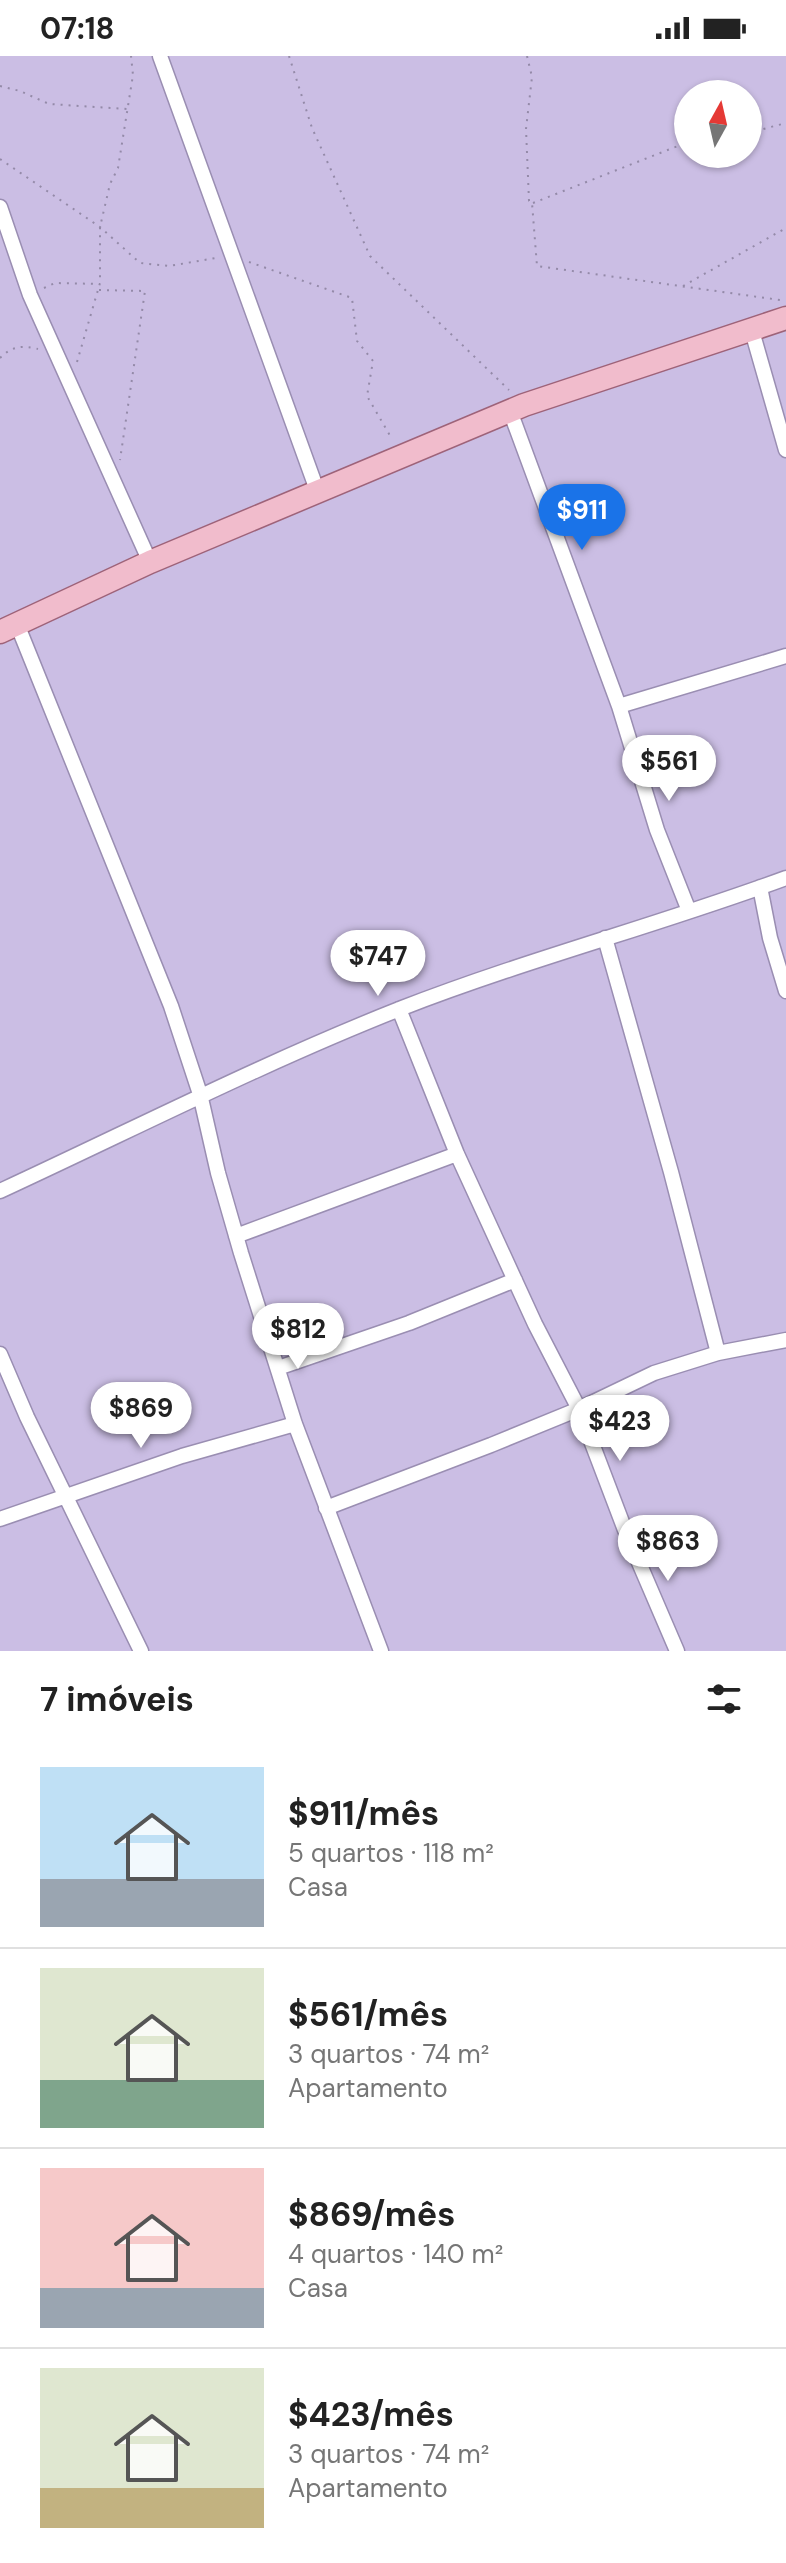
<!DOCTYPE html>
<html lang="pt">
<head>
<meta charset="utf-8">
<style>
  :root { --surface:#fff; --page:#f2f2f2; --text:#222; --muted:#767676; --line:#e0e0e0; --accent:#1a73e8 }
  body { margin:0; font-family:"DM Sans",sans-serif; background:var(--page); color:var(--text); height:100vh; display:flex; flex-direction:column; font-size:30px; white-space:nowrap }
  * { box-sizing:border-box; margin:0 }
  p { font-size:26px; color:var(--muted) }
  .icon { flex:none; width:44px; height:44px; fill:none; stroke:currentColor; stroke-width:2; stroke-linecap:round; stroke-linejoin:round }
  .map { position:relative; height:1595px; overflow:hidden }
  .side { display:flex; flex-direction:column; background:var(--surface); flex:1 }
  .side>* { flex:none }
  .needle { width:52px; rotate:8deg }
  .controls { position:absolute; left:674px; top:24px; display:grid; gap:16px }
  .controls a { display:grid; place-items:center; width:88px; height:88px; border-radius:50%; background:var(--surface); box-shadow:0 2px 6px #0004; font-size:40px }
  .price { position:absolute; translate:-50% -68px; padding:0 18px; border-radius:28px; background:#fff; color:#222; font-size:26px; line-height:52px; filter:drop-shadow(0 2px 4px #0008) }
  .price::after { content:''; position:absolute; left:50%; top:48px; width:24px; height:18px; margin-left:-12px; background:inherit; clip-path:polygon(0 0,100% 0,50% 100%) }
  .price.active { background:var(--accent); color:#fff }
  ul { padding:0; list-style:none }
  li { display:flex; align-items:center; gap:24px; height:200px; padding:0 40px }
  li+li { border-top:2px solid var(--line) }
  li span { display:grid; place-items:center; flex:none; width:224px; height:160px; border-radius:0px; color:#555 }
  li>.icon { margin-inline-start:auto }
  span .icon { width:96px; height:96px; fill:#fffc; stroke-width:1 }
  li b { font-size:34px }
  h2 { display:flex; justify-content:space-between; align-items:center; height:96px; padding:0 40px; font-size:34px }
  .status { display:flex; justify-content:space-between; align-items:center; height:56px; padding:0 40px; background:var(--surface); direction:ltr }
  .status svg { height:22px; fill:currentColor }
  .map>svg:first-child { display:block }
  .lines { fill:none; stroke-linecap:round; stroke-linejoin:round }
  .minor-casing { stroke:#9a8eb2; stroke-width:17 }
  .primary-casing { stroke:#9e6379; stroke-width:25 }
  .path { stroke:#948aa8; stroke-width:2; stroke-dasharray:2 6; stroke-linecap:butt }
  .minor { stroke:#fff; stroke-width:14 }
  .primary { stroke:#f1bccc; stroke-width:22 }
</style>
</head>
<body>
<div class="status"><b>07:18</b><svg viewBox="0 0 49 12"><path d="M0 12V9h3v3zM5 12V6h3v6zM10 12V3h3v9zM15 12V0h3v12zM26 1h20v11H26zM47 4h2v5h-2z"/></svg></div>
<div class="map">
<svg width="786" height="1595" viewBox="0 0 786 1595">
  <rect width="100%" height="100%" fill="#cbbee4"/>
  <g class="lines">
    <!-- minor casing -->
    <g class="minor-casing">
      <path id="minor" d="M160 0 317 434
        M0 151 30 239 150 506
        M752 275 786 394
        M510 355 619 650 657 774 689 855
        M17 568 171 950 200 1038 218 1117 241 1197 295 1368 381 1595
        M619 650 786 600
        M760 831 770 882 786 935
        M605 882 671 1116 718 1297
        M399 953 457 1098 535 1268 579 1353 625 1474 677 1595
        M0 1135C134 1073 265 1006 402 952 528 903 659 869 786 822
        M236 1180 457 1098
        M0 1298 27 1361 141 1595
        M278 1312 409 1267 515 1224
        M326 1452 491 1389 579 1353 654 1317 718 1297 786 1284
        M0 1463 182 1400 295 1368"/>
    </g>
    <!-- primary casing -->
    <g class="primary-casing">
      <path id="primary" d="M0 576 150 506 524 349 786 262"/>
    </g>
    <!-- path -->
    <path class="path" d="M289 0 312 72 370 200 509 334
      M527 0 532 21 526 73 529 145 532 147 537 210 780 244
      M0 30 20 35 49 48 127 53
      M748 77 786 67
      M0 103 100 171 140 207 169 210 216 202
      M533 147 688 86
      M249 206 352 242 357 285 373 305 367 340 392 383
      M683 230 786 172
      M44 232 55 227 100 228
      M99 234 145 235 120 404
      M0 302C12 290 22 289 38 293
      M77 306 100 227V171L110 128 118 112 133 19 131 0"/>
    <!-- minor -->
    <use href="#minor" class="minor"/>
    <!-- primary -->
    <use href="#primary" class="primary"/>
  </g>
</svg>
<div class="controls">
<a><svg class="needle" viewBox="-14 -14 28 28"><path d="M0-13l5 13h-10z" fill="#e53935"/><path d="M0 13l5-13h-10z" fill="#767676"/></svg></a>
</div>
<b class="price active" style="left:582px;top:496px">$911</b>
<b class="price" style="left:669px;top:747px">$561</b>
<b class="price" style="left:378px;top:942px">$747</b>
<b class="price" style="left:298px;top:1315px">$812</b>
<b class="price" style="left:141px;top:1394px">$869</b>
<b class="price" style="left:620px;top:1407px">$423</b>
<b class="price" style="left:668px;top:1527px">$863</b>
</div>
<section class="side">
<h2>7 imóveis<svg class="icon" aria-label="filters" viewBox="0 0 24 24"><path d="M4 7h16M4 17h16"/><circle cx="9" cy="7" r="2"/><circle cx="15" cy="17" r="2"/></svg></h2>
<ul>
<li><span style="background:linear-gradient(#bfe0f5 70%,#9aa5b1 0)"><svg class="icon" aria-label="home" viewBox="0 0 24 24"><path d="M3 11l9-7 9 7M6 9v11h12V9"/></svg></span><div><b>$911/mês</b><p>5 quartos · 118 m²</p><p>Casa</p></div></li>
<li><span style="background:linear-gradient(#dfe7d0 70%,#7fa58c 0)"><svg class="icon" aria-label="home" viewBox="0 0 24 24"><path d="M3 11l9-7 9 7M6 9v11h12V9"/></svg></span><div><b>$561/mês</b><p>3 quartos · 74 m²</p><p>Apartamento</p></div></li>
<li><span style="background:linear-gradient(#f6c9c9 75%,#9aa5b1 0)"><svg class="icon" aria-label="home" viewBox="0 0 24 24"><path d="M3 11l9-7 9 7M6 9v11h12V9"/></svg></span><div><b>$869/mês</b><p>4 quartos · 140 m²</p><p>Casa</p></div></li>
<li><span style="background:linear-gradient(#dfe7d0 75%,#c2b280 0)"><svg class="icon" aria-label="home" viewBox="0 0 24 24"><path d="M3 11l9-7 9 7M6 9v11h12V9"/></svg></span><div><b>$423/mês</b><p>3 quartos · 74 m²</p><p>Apartamento</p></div></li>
</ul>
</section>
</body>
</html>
